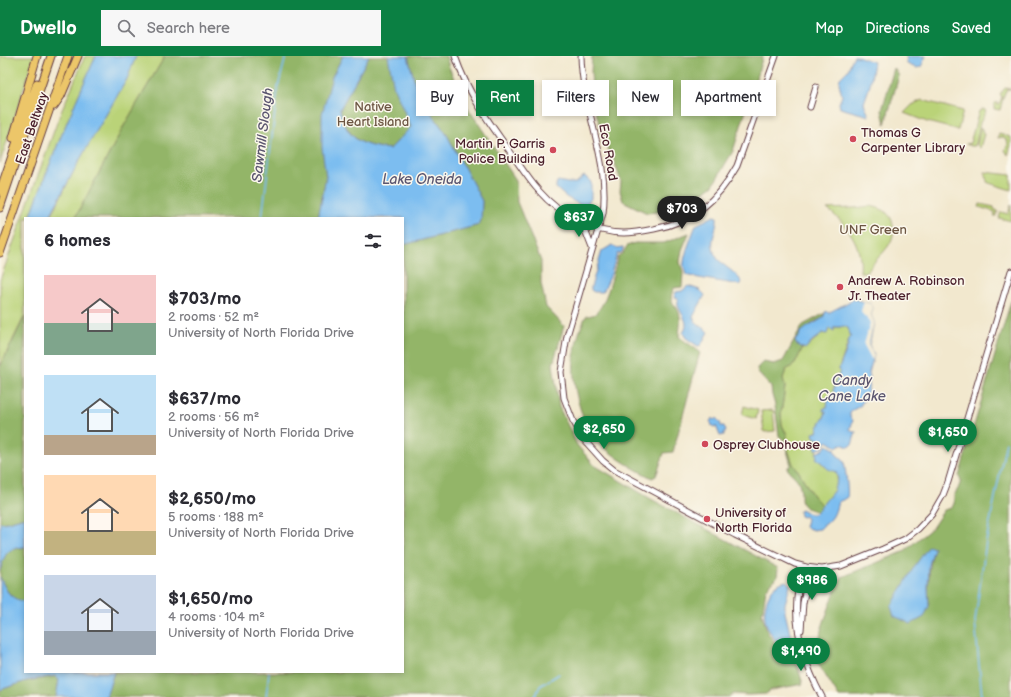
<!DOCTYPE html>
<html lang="en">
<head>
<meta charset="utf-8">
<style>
  :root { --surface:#fff; --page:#f7f7f7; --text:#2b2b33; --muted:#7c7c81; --accent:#0b8043 }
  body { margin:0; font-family:"Balsamiq Sans",sans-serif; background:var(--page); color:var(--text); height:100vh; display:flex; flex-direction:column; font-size:15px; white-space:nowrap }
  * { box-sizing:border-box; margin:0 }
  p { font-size:13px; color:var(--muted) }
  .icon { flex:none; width:22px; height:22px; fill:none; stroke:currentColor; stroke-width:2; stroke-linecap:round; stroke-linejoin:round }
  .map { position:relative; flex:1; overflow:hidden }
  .drawer { position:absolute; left:24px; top:161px; width:380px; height:456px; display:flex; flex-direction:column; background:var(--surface); border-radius:0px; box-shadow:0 2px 6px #0003 }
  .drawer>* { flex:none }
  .guide { position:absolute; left:416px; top:24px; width:380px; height:36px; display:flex; gap:8px }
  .price { position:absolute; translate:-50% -34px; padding:0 9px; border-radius:14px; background:var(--accent); color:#fff; font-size:13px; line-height:26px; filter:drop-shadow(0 1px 2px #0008) }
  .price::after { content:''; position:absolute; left:50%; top:24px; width:12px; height:9px; margin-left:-6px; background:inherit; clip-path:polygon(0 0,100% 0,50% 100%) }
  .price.selected { background:#222; color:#fff }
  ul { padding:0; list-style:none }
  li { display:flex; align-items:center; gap:12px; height:100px; padding:0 20px }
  li span { display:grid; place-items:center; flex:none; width:112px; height:80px; border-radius:0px; color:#555 }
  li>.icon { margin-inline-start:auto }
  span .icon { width:48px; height:48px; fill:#fffc; stroke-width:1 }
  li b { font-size:17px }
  h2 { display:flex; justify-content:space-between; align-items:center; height:48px; padding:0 20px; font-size:17px }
  .tag { padding:0 14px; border-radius:0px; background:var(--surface); box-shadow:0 2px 6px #0003; font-size:14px; line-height:36px }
  .tag.selected { background:var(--accent); color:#fff }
  header { display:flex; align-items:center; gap:24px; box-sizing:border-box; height:56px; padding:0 20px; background:var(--accent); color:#fff }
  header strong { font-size:19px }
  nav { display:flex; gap:22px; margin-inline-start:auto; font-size:14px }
  .search { width:280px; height:36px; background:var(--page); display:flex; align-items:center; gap:10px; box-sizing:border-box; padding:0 14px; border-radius:0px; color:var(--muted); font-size:15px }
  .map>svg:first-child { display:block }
  .green { fill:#bad378; stroke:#827952 }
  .forest { fill:#93b568; stroke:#6e6a4a; fill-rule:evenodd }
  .water { fill:#7bbdf0; stroke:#626e8e }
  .pier { fill:#f2e8ce }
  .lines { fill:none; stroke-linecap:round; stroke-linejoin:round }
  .stream { stroke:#7bbdf0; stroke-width:1.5 }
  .minor-casing { stroke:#633d43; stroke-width:7 }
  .highway-casing { stroke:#633d43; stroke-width:9 }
  .minor { stroke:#fff; stroke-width:5 }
  .highway { stroke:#ecc669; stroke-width:7 }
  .poi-dot { fill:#d1495b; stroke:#fbf7ec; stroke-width:1.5 }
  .labels { text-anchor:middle; stroke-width:3; stroke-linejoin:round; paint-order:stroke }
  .park-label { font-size:13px; fill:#6c5542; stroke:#fbf7ec }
  .street-label { font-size:13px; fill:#4a1f2b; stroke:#fbf7ec }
  .poi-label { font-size:13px; fill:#4a1f2b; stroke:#fbf7ec; text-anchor:start }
  .water-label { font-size:14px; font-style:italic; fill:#5b5670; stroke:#fbf7ec }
</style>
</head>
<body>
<header>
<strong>Dwello</strong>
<div class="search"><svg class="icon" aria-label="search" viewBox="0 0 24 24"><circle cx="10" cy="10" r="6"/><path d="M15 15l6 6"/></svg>Search here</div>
<nav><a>Map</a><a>Directions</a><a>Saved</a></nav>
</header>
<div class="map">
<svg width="1011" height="641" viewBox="0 0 1011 641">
  <rect width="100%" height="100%" fill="#fbf7ec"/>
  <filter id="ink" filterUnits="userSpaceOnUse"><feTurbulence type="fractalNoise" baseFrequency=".025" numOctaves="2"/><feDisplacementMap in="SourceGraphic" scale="8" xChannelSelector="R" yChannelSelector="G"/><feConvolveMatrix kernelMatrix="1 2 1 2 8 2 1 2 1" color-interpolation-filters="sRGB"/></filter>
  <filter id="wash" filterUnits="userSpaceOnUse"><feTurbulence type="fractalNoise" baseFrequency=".012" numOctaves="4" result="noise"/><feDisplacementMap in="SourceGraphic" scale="16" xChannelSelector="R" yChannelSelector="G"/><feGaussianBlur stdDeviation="0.9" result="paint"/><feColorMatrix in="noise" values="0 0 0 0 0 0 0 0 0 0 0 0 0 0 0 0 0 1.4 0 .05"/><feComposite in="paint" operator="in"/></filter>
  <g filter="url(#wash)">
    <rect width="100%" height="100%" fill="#f2e8ce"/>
    <!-- green -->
    <path class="green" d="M0 0H34L0 107Z
      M85 0H96C72 53 49 107 30 162H25V259L0 310V224L59 61Z
      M136 0H165L125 68 75 162H50L79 105 127 23Z
      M1005 32 1011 33H1007C1003 39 1002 47 1000 54L994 53V47L996 46 998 49 1002 42 1000 38Z
      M922 44 963 55 958 74 927 66 904 57 912 49Z
      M984 53 986 55 980 67 977 83 975 90H971L966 88 970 87 979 55Z
      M981 71V73L983 74 982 77 984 78 980 92 977 89 980 72Z
      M999 78 1011 81V89L1008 99 1005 94 1008 88 1007 84 1003 81 998 82Z
      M985 116 1011 119V134L989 127 987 126V121H985Z
      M980 148 994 151V153L998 155 996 160H994L995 156 979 151Z
      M1011 149V165L999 162 1001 156 1008 158Z
      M869 150C878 151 889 155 892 165 899 190 878 197 867 216H860C863 189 847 168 827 153 841 152 855 153 869 150Z
      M844 269 848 272 851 281 849 283 839 313 840 315 833 335 834 338 831 341 827 351 823 353 826 354 825 359 814 381 819 383 815 388C818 404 821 411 836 416 841 429 830 440 822 449L813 440 799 416 793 408 786 388 787 379 782 369 781 358 785 331 783 322 786 314 795 308 803 291 805 293C811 288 816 282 822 277L825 278 828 275 829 272 834 274V271H840Z
      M744 350 758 354 756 363 742 359Z
      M773 354 775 375 764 376 761 355Z"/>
    <!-- forest -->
    <path class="forest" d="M165 0H343L332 21 326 121 318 162H75L125 68Z
      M369 0H388L405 55 411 72 390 93C361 90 347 83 340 53Z
      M408 0H446L449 11 464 46 516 124 517 146 541 205V227L546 251 564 270 553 308 559 351 577 389 594 409 651 443 778 512 777 521 766 533 762 559 768 577 778 591 791 590 803 628 771 634 766 638 748 639 734 638 729 641H106L114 616H403V189L479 169 481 164 482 145 447 79 423 45 417 35Z
      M592 0H763L733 95 713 129 693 144 676 154 647 157 623 145 620 135 621 125 614 105 603 82 593 45 591 16Z
      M894 12 899 20 885 68 882 54Z
      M689 177 682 194 680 206 683 216 682 231 674 232C666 249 678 246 680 261 681 267 679 275 679 281L700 296 673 396 664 397 656 420 652 422C630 411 606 397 591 377 586 371 583 362 581 355 570 323 571 290 586 260 589 260 593 259 595 258 607 248 614 214 618 200L623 197 627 190 635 187H664Z
      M1011 245V641H839L817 606 821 574 838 527 842 521 903 496 932 472 944 454 951 452 954 448V439L958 433 961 425 959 420ZM934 492C928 512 928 530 929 550L914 511Z
      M825 257 823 262 814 266 800 277 798 289 803 291 795 308 786 314 783 322 785 331 781 358 782 369 787 379 786 388 793 408 799 416 813 440 822 449 818 456C793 449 805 445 799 427 797 421 790 418 787 412L791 409 784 384 779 380 775 349 772 339 771 331 758 317 757 312 763 306 774 308 783 305 803 269Z
      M25 260V461L8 466 0 467V311Z
      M25 491V546L14 543 4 531 0 521V515L4 499 10 494Z
      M55 620 59 624 56 641H0V634L26 625Z"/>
    <!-- water -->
    <path class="water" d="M96 0H136L127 23 79 105 49 162H30C49 107 72 53 96 0Z
      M343 0H369L340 53C346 83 361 90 390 93L411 71 394 32 388 0H408L417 35 423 45 447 79 482 145 481 164 479 169 403 189V162H318L326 121 322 92V58L332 21Z
      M854 0C861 0 866 4 874 6L870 29 864 47 869 60 840 52 839 47 842 40 839 27 840 22 848 14 853 1Z
      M906 0H926L921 11 916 12 907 8Z
      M584 120 587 122 591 126V143L584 151 566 141 556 132V129L558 125 568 127H576Z
      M714 160 717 161C718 171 711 181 713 192 715 209 736 213 742 227L740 229 699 222 686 219C685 215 683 210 684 206 685 196 692 180 696 169Z
      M612 189 616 192 623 191V193L622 196 617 198 610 221 603 236H594L591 234V231L602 195Z
      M688 230 700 234 705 239 693 261 695 265 708 276 701 289 698 290 686 282 683 277C690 267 683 261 679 252 677 249 678 245 678 242L674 241 676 236 682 235Z
      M854 243 871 248 873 252 871 259 874 266 869 290 874 299 869 317 870 321 867 339 860 350 851 355 850 358V361L853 364 850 374 853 376H856L852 389 849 391 841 388 837 391 827 385 823 391 816 394 815 388 818 383 814 381 813 377 817 376 819 369 821 368 820 366C824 364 825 359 826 355H823V353L827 351 828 344 834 338 833 335 840 315 839 313C842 303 848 293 849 283L851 281 848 272 844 270 840 271H834V275L829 272 827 278 822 277 819 281 813 284 805 293 796 288 795 284 799 281 800 277 806 272 823 262 826 255 828 257Z
      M712 362 714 364 716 362 720 366 721 370H724L726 375 724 376V379L720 380 716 370 714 371 711 369 712 368 710 366Z
      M827 389 834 393 835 392 836 398 844 405C845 411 849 437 847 442L838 446C836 452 835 459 830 464 827 468 823 469 820 473L813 474 805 471 807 463 805 460 803 461 800 460 799 455 801 453 809 458H815L835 433 834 431 837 427 836 425 838 424 836 416 828 413 818 403H816L817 400 816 397 823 394Z
      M25 461V491C6 492 5 498 0 515V467L8 466Z
      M929 490 934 492 929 509 928 531 929 550 924 561 911 568 894 560 891 551 914 511Z
      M0 521C7 536 9 542 25 546V616H114L106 641H56L59 624 55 620 26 625 0 634Z
      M786 525 790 529 785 548V556L791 582 783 588H778C773 580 766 572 765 563 763 548 770 528 786 525Z"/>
    <!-- pier -->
    <path class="pier" d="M864 246 871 248 873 252 871 259 874 266 868 289 874 300 872 304 864 289 870 267 867 261 864 260 861 255Z"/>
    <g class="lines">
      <!-- stream -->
      <path class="stream" d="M262 162 278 31 286 0
        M266 641 269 616
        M535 641 540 630 559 618
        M982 641 975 565 986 486 1006 386"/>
    </g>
  </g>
  <g filter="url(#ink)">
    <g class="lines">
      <!-- minor casing -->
      <g class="minor-casing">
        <path id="minor" d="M455 0C467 35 487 64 509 94 519 108 528 123 539 135 560 159 592 177 624 177 634 177 644 175 654 173 693 166 718 144 737 110L776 0
          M581 0C582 53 610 103 603 157L567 280 561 316 564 342 573 365 585 385 603 405 614 414 735 479 795 508 806 511 822 513 841 510 883 493 905 483 918 473 932 458 943 439 948 426 1011 215
          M810 51 816 31
          M580 167 585 174 592 192
          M806 511C800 518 799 525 798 534 792 571 805 609 822 641
          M801 574 803 547 808 522 806 511"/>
      </g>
      <!-- highway casing -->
      <g class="highway-casing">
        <path id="highway" d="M54 50 61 40 78 0
          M13 82 37 0
          M0 135 37 27
          M0 152 51 0
          M0 197 68 0"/>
      </g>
      <!-- minor -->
      <use href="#minor" class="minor"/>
      <!-- highway -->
      <use href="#highway" class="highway"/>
    </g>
  </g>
  <!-- markers -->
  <g class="poi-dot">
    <circle cx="853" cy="83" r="4"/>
    <circle cx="553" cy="94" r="4"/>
    <circle cx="840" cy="231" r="4"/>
    <circle cx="705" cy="388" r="4"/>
    <circle cx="707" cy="463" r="4"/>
  </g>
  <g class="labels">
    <!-- park labels -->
    <g class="park-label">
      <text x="373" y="55">Native<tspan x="373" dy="15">Heart Island</tspan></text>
      <text x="873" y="178">UNF Green</text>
    </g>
    <!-- street labels -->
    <g class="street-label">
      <text transform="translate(31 72) rotate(-71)" y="5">East Beltway</text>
      <text transform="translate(609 96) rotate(80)" y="5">Eco Road</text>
    </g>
    <!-- poi labels -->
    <g class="poi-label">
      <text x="861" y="81">Thomas G<tspan x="861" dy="15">Carpenter Library</tspan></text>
      <text x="545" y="92" text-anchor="end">Martin P. Garris<tspan x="545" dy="15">Police Building</tspan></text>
      <text x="848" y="229">Andrew A. Robinson<tspan x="848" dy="15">Jr. Theater</tspan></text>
      <text x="713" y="393">Osprey Clubhouse</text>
      <text x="715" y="461">University of<tspan x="715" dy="15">North Florida</tspan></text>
    </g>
    <!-- water labels -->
    <g class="water-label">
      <text transform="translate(262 79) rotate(-83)" y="5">Sawmill Slough</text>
      <text x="422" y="128">Lake Oneida</text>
      <text x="852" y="329">Candy<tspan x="852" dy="16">Cane Lake</tspan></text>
    </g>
  </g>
</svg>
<b class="price selected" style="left:682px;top:174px">$703</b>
<b class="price" style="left:579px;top:182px">$637</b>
<b class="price" style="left:604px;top:394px">$2,650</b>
<b class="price" style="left:948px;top:397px">$1,650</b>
<b class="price" style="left:812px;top:545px">$986</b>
<b class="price" style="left:801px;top:616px">$1,490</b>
<div class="guide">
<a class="tag">Buy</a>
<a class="tag selected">Rent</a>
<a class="tag">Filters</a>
<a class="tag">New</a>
<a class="tag">Apartment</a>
</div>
<section class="drawer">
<h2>6 homes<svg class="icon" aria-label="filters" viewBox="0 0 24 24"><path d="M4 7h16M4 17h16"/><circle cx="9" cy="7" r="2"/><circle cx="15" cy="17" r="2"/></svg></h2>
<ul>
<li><span style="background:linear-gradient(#f6c9c9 60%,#7fa58c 0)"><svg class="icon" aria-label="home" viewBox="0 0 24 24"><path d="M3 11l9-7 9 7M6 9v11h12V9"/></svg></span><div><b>$703/mo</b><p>2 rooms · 52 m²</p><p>University of North Florida Drive</p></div></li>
<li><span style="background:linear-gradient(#bfe0f5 75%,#b9a48a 0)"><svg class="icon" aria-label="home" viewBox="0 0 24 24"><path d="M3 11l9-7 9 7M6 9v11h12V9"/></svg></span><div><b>$637/mo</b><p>2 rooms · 56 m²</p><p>University of North Florida Drive</p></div></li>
<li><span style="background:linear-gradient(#ffd9b3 70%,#c2b280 0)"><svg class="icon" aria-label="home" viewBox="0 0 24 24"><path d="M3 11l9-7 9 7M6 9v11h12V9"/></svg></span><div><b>$2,650/mo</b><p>5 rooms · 188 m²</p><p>University of North Florida Drive</p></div></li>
<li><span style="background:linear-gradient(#c9d6e8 70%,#9aa5b1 0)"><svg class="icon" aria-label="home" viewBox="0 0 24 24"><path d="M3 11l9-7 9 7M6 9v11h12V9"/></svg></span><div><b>$1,650/mo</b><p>4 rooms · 104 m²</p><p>University of North Florida Drive</p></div></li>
</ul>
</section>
</div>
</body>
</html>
